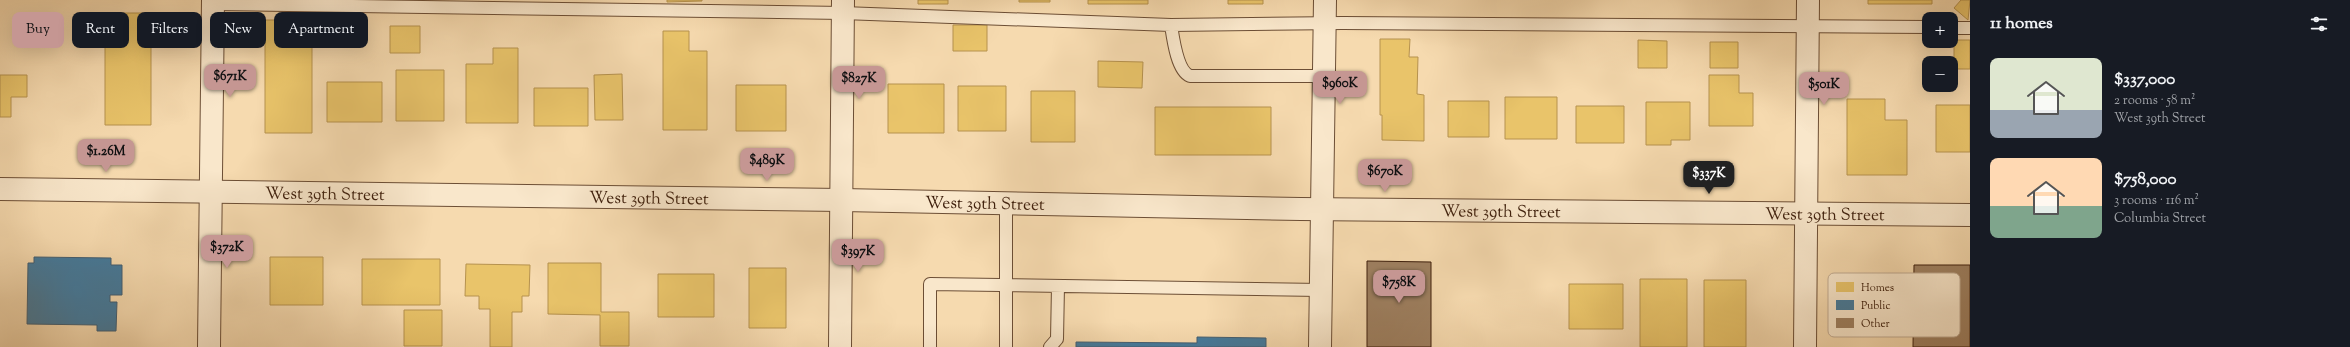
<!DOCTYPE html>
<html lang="en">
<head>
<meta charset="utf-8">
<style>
  :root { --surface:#171b24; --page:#20242c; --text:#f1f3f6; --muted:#9ea1a6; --accent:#c59692 }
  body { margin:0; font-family:"Sorts Mill Goudy",serif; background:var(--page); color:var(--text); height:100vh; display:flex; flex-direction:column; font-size:15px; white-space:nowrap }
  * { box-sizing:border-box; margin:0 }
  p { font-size:13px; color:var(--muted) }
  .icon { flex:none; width:22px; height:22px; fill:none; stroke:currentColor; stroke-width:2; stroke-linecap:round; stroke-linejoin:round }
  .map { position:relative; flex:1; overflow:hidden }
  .drawer { display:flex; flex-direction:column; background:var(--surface); width:380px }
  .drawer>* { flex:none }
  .banner { position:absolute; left:12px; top:12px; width:380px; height:36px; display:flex; gap:8px }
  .buttons { position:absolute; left:1922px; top:12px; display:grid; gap:8px }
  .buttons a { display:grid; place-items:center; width:36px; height:36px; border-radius:8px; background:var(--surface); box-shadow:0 4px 16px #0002; font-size:20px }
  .price { position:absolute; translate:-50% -34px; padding:0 9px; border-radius:8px; background:var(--accent); color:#111; font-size:13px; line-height:26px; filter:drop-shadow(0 1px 2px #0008) }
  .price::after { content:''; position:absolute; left:50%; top:24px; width:12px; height:9px; margin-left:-6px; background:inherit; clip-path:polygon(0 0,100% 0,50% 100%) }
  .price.selected { background:#222; color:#fff }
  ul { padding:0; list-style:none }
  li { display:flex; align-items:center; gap:12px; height:100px; padding:0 20px }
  li span { display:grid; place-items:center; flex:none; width:112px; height:80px; border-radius:8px; color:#555 }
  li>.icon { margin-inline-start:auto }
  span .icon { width:48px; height:48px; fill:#fffc; stroke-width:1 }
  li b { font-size:17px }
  h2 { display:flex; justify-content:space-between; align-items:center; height:48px; padding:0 20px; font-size:17px }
  .pill { padding:0 14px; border-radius:8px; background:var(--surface); box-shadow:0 4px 16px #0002; font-size:14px; line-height:36px }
  .pill.selected { background:var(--accent); color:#111 }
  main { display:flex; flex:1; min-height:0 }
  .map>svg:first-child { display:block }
  .homes { fill:#e9c46a; stroke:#b6924e }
  .public { fill:#457b9d; stroke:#435f72 }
  .building { fill:#9e8061; stroke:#3e1f0c }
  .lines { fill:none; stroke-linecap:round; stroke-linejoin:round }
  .service-casing { stroke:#6c4e35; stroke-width:14 }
  .minor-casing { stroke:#6c4e35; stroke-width:24 }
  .tertiary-casing { stroke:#6c4e35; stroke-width:24 }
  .service { stroke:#f9e7cb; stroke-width:12 }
  .minor { stroke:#f9e7cb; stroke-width:22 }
  .tertiary { stroke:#f9e7cb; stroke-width:22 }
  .labels { text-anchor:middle; stroke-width:4; stroke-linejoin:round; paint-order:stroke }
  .street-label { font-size:17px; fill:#3e1f0c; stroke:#f9e7cb }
  .key { fill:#f9e7cb; stroke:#c1ab92; stroke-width:1 }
  .key-label { font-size:11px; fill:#3e1f0c }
</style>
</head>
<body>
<main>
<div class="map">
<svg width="1970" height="347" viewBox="0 0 1970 347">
  <rect width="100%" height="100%" fill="#f6daaf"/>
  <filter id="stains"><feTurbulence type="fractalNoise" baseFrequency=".005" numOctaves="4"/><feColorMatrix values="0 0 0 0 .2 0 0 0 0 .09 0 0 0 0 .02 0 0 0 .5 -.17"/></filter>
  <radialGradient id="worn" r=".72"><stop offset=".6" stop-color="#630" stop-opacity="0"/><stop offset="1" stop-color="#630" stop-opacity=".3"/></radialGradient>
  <!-- homes -->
  <path class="homes" d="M667 0H702V1L667 2Z
    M918 0H948V4H918Z
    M1019 0H1050V2H1019Z
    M1088 0H1148V4H1088Z
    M1228 0H1263V4H1228Z
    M1868 0H1932V4H1868Z
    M1961 0H1970L1968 20 1954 8Z
    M105 13H151V125H105Z
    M265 20H312V133H265Z
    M953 25H987V51H953Z
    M390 26H420V53H390Z
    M663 31H689V51H707V130H663Z
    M1380 39H1410L1409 57H1418L1417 94 1424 95V141L1382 140V115H1380Z
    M1638 40 1667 41V68H1638Z
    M1954 40H1970V69H1954Z
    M1710 42H1738V68H1710Z
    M493 48H518V123H466V64H493Z
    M1098 61 1143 62 1142 88 1098 87Z
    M396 70H444V121H396Z
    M622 74 623 120H595L594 75Z
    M0 75H27V97H11V117H0Z
    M1709 75H1739V93H1753V126H1709Z
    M327 82H382V122H327Z
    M888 84H944V133H888Z
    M736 85H786V131H736Z
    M958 86H1006V131H958Z
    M534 88H588V126H534Z
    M1031 91H1075V142H1031Z
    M1505 97H1557V139H1505Z
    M1847 99H1885V120H1907V175H1847Z
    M1448 101H1489V137H1448Z
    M1646 102H1690V140H1671V145H1646Z
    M1936 105H1970V152H1936Z
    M1576 106H1624V143H1576Z
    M1155 107H1271V155H1155Z
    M270 257H323V305H270Z
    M362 259H440V305H362Z
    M548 263H601V312H629V346H600V315L548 314Z
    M466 264 530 265 529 296H522V312H512V347H490V309H479V296H465Z
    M749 268H786V328H749Z
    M658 274H714V317H658Z
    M1640 279H1687V347H1640Z
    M1704 280H1746V347H1704Z
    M1569 284H1623V329H1569Z
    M404 310H442V346H404Z"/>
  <!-- public -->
  <path class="public" d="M34 257 111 258V265H122V295H110V302H117L116 331H97V325L27 324 28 263H34Z
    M1197 337 1266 338V347H1076V342L1197 343Z"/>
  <!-- building -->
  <path class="building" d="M1367 261 1431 262V347H1367Z
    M1914 265H1970V347H1913Z"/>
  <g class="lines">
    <!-- service casing -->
    <g class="service-casing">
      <path id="service" d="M213 4 843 13 1171 25 1343 23 1929 27
        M1171 25C1173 38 1177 71 1190 76H1324
        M1951 28H1970
        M930 347V284L1321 290
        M1006 347V203
        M1050 347 1057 339 1058 286"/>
    </g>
    <!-- minor casing -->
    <g class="minor-casing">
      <path id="minor" d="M1322 209 1325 0
        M209 347 213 0
        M840 347 843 0
        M1805 347 1808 0"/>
    </g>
    <!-- tertiary casing -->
    <g class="tertiary-casing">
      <g id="tertiary">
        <path id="s1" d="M0 189 842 200 1301 209 1970 215"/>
        <path d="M1320 347 1322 209"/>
      </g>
    </g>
    <!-- service -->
    <use href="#service" class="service"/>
    <!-- minor -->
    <use href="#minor" class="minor"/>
    <!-- tertiary -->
    <use href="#tertiary" class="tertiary"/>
  </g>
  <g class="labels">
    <!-- street labels -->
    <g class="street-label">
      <text dy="6" stroke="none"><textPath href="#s1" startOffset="325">West 39th Street</textPath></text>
      <text dy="6" stroke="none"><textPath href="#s1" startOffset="649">West 39th Street</textPath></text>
      <text dy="6" stroke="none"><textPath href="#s1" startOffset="985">West 39th Street</textPath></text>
      <text dy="6" stroke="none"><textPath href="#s1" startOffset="1501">West 39th Street</textPath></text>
      <text dy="6" stroke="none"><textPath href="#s1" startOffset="1825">West 39th Street</textPath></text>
    </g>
  </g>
  <!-- legend -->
  <rect x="1828" y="273" width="132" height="64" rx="6" class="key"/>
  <rect x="1836" y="282" width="18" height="10" fill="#e9c46a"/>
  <rect x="1836" y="300" width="18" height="10" fill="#457b9d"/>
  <rect x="1836" y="318" width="18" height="10" fill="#9e8061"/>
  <g class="key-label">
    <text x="1861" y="291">Homes</text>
    <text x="1861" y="309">Public</text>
    <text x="1861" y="327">Other</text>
  </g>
  <rect width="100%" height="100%" filter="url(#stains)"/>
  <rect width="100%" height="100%" fill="url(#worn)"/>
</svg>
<div class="buttons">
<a>+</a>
<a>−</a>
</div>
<b class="price" style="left:230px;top:98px">$671K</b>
<b class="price" style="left:859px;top:100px">$827K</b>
<b class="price" style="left:1340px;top:105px">$960K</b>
<b class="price" style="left:1824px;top:106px">$501K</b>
<b class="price" style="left:106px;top:173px">$1.26M</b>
<b class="price" style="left:767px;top:182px">$489K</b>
<b class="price" style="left:1385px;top:193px">$670K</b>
<b class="price selected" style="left:1709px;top:195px">$337K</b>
<b class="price" style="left:227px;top:269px">$372K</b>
<b class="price" style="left:858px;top:273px">$397K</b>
<b class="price" style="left:1399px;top:304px">$758K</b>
<div class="banner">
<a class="pill selected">Buy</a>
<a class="pill">Rent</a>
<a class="pill">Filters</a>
<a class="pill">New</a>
<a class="pill">Apartment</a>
</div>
</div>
<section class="drawer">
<h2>11 homes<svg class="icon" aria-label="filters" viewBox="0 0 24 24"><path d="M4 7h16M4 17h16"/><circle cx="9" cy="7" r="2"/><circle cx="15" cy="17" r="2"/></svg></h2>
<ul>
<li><span style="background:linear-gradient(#dfe7d0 65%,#9aa5b1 0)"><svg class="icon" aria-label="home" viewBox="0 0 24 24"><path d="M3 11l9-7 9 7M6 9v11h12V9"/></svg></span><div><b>$337,000</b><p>2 rooms · 58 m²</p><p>West 39th Street</p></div></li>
<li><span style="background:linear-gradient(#ffd9b3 60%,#7fa58c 0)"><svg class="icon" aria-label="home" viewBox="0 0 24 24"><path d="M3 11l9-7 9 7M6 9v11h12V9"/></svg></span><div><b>$758,000</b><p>3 rooms · 116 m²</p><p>Columbia Street</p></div></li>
</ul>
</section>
</main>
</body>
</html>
